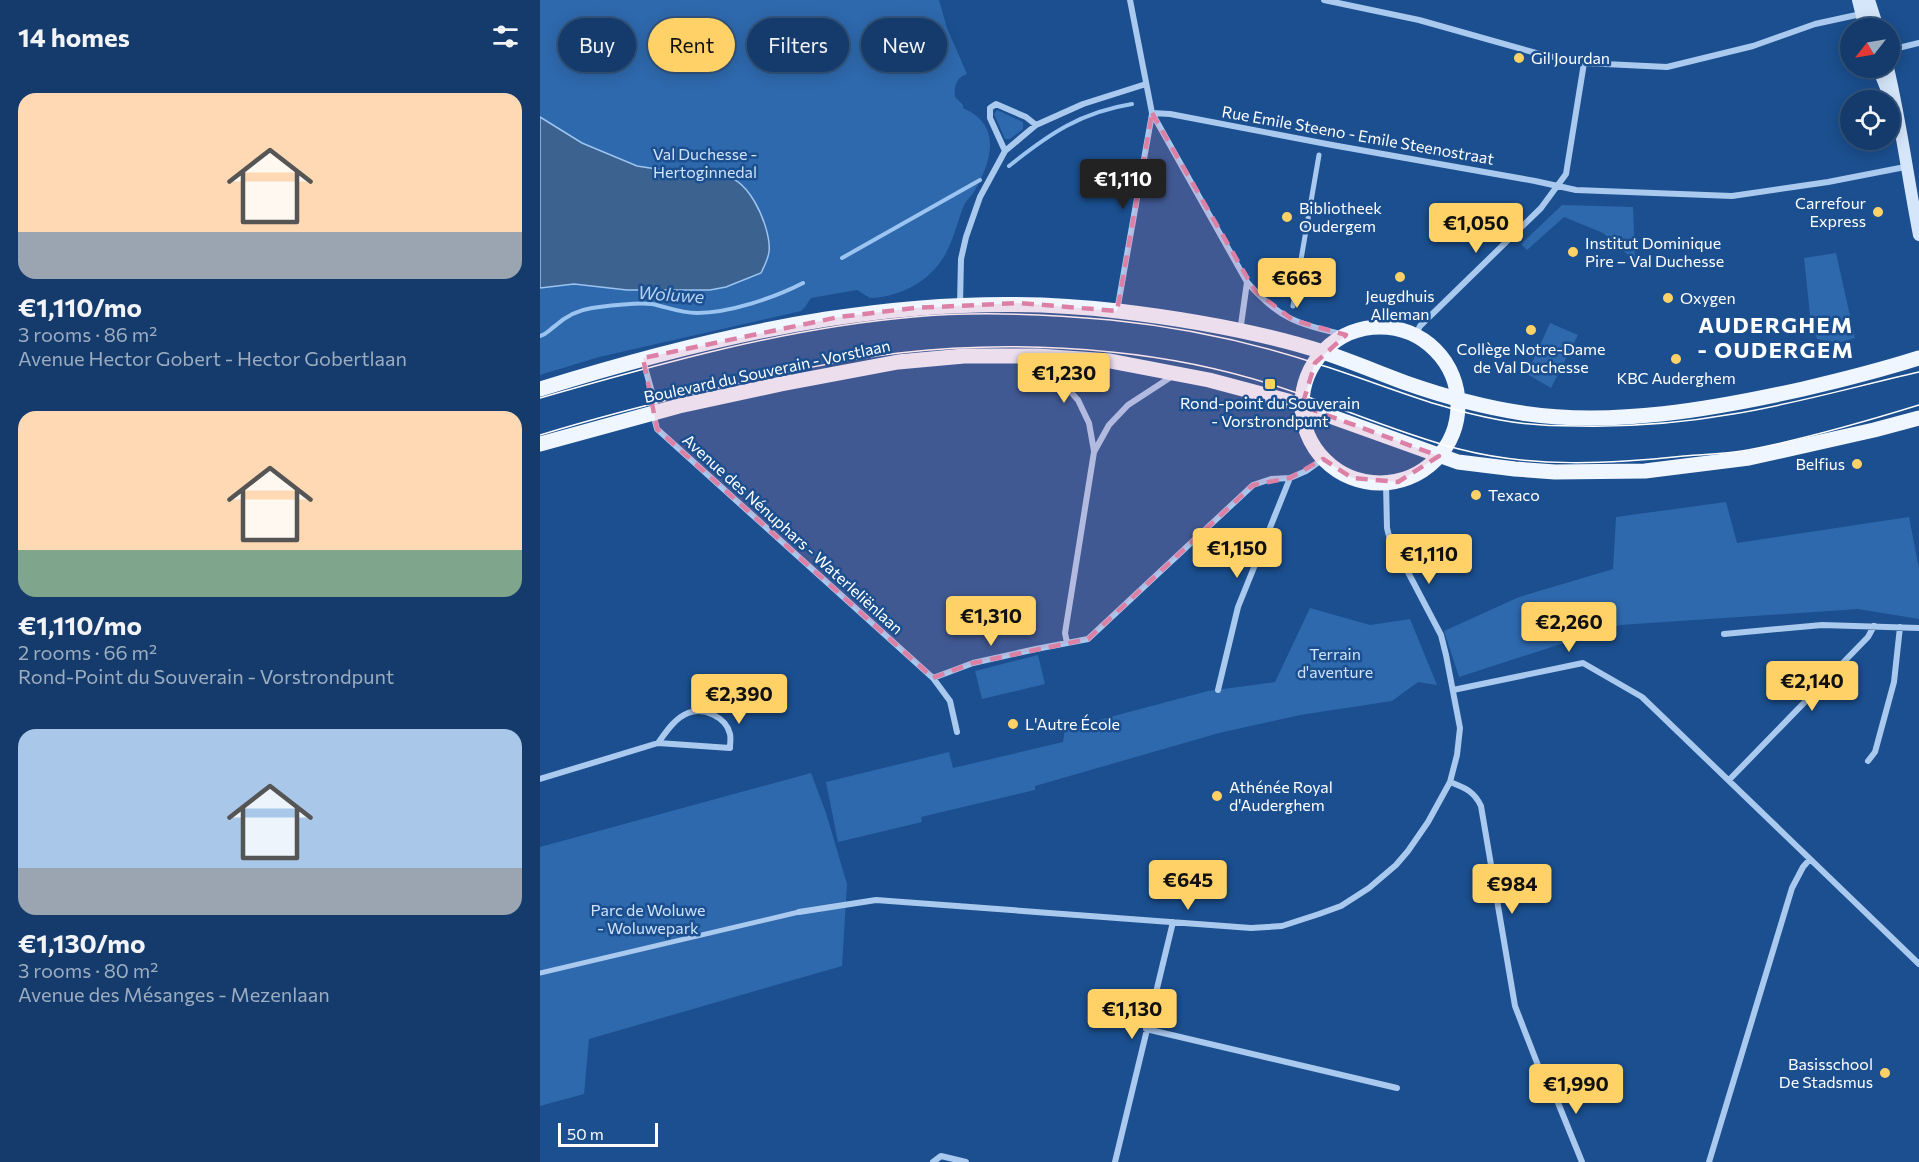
<!DOCTYPE html>
<html lang="en">
<head>
<meta charset="utf-8">
<style>
  :root { --surface:#143b6b; --page:#1d4271; --text:#f1f3f6; --muted:#9dadc1; --line:#33557e; --accent:#ffd166 }
  body { margin:0; font-family:Commissioner,sans-serif; background:var(--page); color:var(--text); height:100vh; display:flex; flex-direction:column; font-size:22px; white-space:nowrap }
  * { box-sizing:border-box; margin:0 }
  p { font-size:20px; color:var(--muted) }
  .icon { flex:none; width:33px; height:33px; fill:none; stroke:currentColor; stroke-width:2; stroke-linecap:round; stroke-linejoin:round }
  .map { position:relative; flex:1; overflow:hidden }
  .details { display:flex; flex-direction:column; background:var(--surface); width:540px }
  .details>* { flex:none }
  .hud { position:absolute; left:18px; top:18px; width:570px; height:54px; display:flex; gap:12px }
  .needle { width:39px; rotate:239deg }
  .fabs { position:absolute; left:1300px; top:18px; display:grid; gap:12px }
  .fabs a { display:grid; place-items:center; width:60px; height:60px; border-radius:50%; background:var(--surface); box-shadow:0 3px 15px #0003,0 0 0 2px var(--line); font-size:30px }
  .scale { position:absolute; left:18px; bottom:15px; width:100px; box-sizing:border-box; padding-left:6px; border:3px solid #fff; border-top:0; font-size:16px; line-height:21px; white-space:nowrap; color:#fff; -webkit-text-stroke:4px #1b4f8f; paint-order:stroke }
  .price { position:absolute; translate:-50% -51px; padding:0 14px; border-radius:6px; background:var(--accent); color:#111; font-size:20px; line-height:39px; filter:drop-shadow(0 2px 3px #0008) }
  .price::after { content:''; position:absolute; left:50%; top:36px; width:18px; height:14px; margin-left:-9px; background:inherit; clip-path:polygon(0 0,100% 0,50% 100%) }
  .price.current { background:#222; color:#fff }
  ul { padding:0; list-style:none }
  li { display:grid; align-content:center; gap:12px; height:318px; padding:0 18px }
  li span { display:grid; place-items:center; height:186px; border-radius:18px; color:#555 }
  li>.icon { margin-inline-start:auto }
  span .icon { width:108px; height:108px; fill:#fffc; stroke-width:1 }
  li b { font-size:26px }
  h2 { display:flex; justify-content:space-between; align-items:center; height:72px; padding:0 18px; font-size:26px }
  .tag { padding:0 21px; border-radius:27px; background:var(--surface); box-shadow:0 3px 15px #0003,0 0 0 2px var(--line); font-size:21px; line-height:54px }
  .tag.current { background:var(--accent); color:#111 }
  main { display:flex; flex:1; min-height:0 }
  .map>svg:first-child { display:block }
  .green { fill:#2e69ad }
  .water { fill:#3c6290; stroke:#9cc4f0; stroke-width:1.5 }
  .lines { fill:none; stroke-linecap:round; stroke-linejoin:round }
  .stream { stroke:#9cc4f0; stroke-width:4 }
  .pedestrian { stroke:#a9c9ee; stroke-width:5 }
  .minor { stroke:#a9c9ee; stroke-width:6 }
  .secondary { stroke:#d6e6fa; stroke-width:12 }
  .primary { stroke:#f0f6ff; stroke-width:15 }
  .tram { stroke:#fff; stroke-width:1.5 }
  .marked { fill:#dd80a5; fill-opacity:0.2; stroke:#dd80a5; stroke-width:4.5; stroke-dasharray:12 8; stroke-linejoin:round }
  .poi-dot { fill:#ffd166; stroke:#1b4f8f; stroke-width:2 }
  .labels { text-anchor:middle; stroke-width:5; stroke-linejoin:round; paint-order:stroke }
  .poi-label { font-size:16px; fill:#fff; stroke:#1b4f8f; text-anchor:start }
  .street-label { font-size:16px; fill:#fff; stroke:#1b4f8f }
  .park-label { font-size:16px; fill:#cfe3fa; stroke:#1b4f8f }
  .water-label { font-size:18px; font-style:italic; fill:#b5d3f5; stroke:#1b4f8f }
  .district-label { font-size:22px; font-weight:bold; letter-spacing:1.5px; fill:#fff; stroke:#1b4f8f }
</style>
</head>
<body>
<main>
<section class="details">
<h2>14 homes<svg class="icon" aria-label="filters" viewBox="0 0 24 24"><path d="M4 7h16M4 17h16"/><circle cx="9" cy="7" r="2"/><circle cx="15" cy="17" r="2"/></svg></h2>
<ul>
<li><span style="background:linear-gradient(#ffd9b3 75%,#9aa5b1 0)"><svg class="icon" aria-label="home" viewBox="0 0 24 24"><path d="M3 11l9-7 9 7M6 9v11h12V9"/></svg></span><div><b>€1,110/mo</b><p>3 rooms · 86 m²</p><p>Avenue Hector Gobert - Hector Gobertlaan</p></div></li>
<li><span style="background:linear-gradient(#ffd9b3 75%,#7fa58c 0)"><svg class="icon" aria-label="home" viewBox="0 0 24 24"><path d="M3 11l9-7 9 7M6 9v11h12V9"/></svg></span><div><b>€1,110/mo</b><p>2 rooms · 66 m²</p><p>Rond-Point du Souverain - Vorstrondpunt</p></div></li>
<li><span style="background:linear-gradient(#a9c7e8 75%,#9aa5b1 0)"><svg class="icon" aria-label="home" viewBox="0 0 24 24"><path d="M3 11l9-7 9 7M6 9v11h12V9"/></svg></span><div><b>€1,130/mo</b><p>3 rooms · 80 m²</p><p>Avenue des Mésanges - Mezenlaan</p></div></li>
</ul>
</section>
<div class="map">
<svg width="1379" height="1162" viewBox="0 0 1379 1162">
  <rect width="100%" height="100%" fill="#1b4f8f"/>
  <!-- green -->
  <path class="green" d="M0 0H399L407 28 427 74C416 78 414 86 415 97L423 105V108C462 125 452 160 435 190 432 196 427 199 424 205 418 220 414 238 406 253 391 281 361 297 330 298L317 290 271 298 265 307 261 311 59 357 0 375Z
    M457 110 483 122V129L470 139H465L454 114Z
    M1022 205 1093 207 1095 261 1063 233 1024 217 987 250 981 244Z
    M1296 253 1315 338 1298 343 1277 339 1276 335 1272 334 1264 258Z
    M1010 323 1038 335 1011 388 987 374Z
    M1186 502 1197 543 1369 517 1379 569V619L1318 609 1080 625 919 677 904 631 979 597 1073 569 1076 517Z
    M770 608 830 625 870 619 897 685 878 682 852 701 760 715 679 733 495 786V790L381 817 382 822 298 842 286 782 409 752 413 768 523 742 525 729 668 691 735 682Z
    M498 655 505 684 442 699 435 671Z
    M271 773 286 813 307 884 302 966 49 1039 44 1094 0 1106V847Z"/>
  <!-- water -->
  <path class="water" d="M0 117 42 143 97 166 176 178C205 166 232 228 229 252 228 259 224 267 221 273L186 287 170 290H87L34 284 0 288Z"/>
  <g class="lines">
    <!-- stream -->
    <path class="stream" d="M469 166C509 134 541 112 592 104
      M302 258 440 180
      M0 336C7 334 9 330 15 326 25 317 38 310 52 308 68 306 95 302 112 304 127 307 140 313 157 313 189 313 234 298 263 283"/>
    <!-- pedestrian -->
    <path class="pedestrian" d="M753 306 779 155
      M0 973 259 912"/>
    <!-- minor -->
    <path class="minor" d="M590 0 612 113 707 282C739 319 759 325 806 335
      M784 0 879 20 1003 55 1044 63 1127 67 1213 46 1275 24 1321 14
      M1350 50 1379 43
      M612 113 630 114 792 145 995 181 1036 190 1192 196 1288 182 1365 167
      M465 151 450 118V108L456 104 486 117 496 125
      M420 304 421 259 426 237 440 197 465 151 496 125 543 104 606 84
      M577 311 612 114
      M700 332 707 282
      M875 336 880 326 1001 208 1026 174 1044 63
      M500 359 538 400 549 423 554 451
      M103 360 115 403 113 413 117 429 393 678 410 701 417 732
      M1184 634 1282 625 1379 628
      M527 643 525 633 554 452 569 425 588 405 631 377
      M393 678 433 663 496 649 548 639 713 485 731 479 750 478 766 471 783 459
      M678 690 698 607 750 478
      M913 690 1043 663 1102 697 1379 964
      M1328 761 1335 752 1354 682 1360 627
      M0 779 118 743 190 748C190 744 191 738 190 734 186 717 164 707 148 713 135 718 126 732 118 743
      M1189 780 1328 637 1334 626
      M910 782C925 788 934 791 941 806L975 1006 1001 1073 1012 1088 1042 1162
      M259 912 336 900 711 928 742 926 779 914 801 906 829 888 856 865 868 851 888 822 910 782 917 755 920 728 906 655 901 635 849 536 847 528 846 483
      M606 1029 857 1088
      M393 1162 401 1156 426 1162
      M575 1162 633 922
      M1169 1162 1252 888 1263 867 1270 859"/>
    <!-- secondary -->
    <path class="secondary" d="M1318 0 1325 28
      M1329 0 1338 28
      M1338 68 1346 88
      M1348 68C1361 123 1368 179 1379 235"/>
    <!-- primary -->
    <path class="primary" d="M762 405a78 78 0 1 1 156 0a78 78 0 1 1-156 0Z
      M0 389C187 331 381 287 578 311 645 319 721 332 786 353 813 362 839 373 866 383 903 396 943 407 982 413 1074 427 1173 409 1263 389 1302 380 1341 370 1379 358
      M0 444 139 406 241 384 358 362 424 356H498L570 361 669 380 748 401 918 462 975 469 1015 472 1105 471 1209 458 1334 430 1379 418"/>
    <!-- tram -->
    <path class="tram" d="M0 398C122 363 246 328 373 317 438 311 505 314 571 320 640 327 712 342 778 364 839 383 897 409 960 420 986 425 1012 426 1038 426 1089 427 1142 423 1193 414 1255 404 1317 386 1379 372
      M0 435C59 417 118 402 178 388 238 374 298 360 359 353 429 345 501 345 571 352 632 358 694 371 751 391 807 410 861 434 919 449 992 468 1069 464 1144 456 1165 454 1187 454 1208 450 1265 439 1324 422 1379 405"/>
  </g>
  <!-- marked area -->
  <path class="marked" d="M612 113 715 291 753 320 806 335 775 363 762 406 899 456 858 482 812 478 783 459 750 478 713 485 548 639 433 663 393 678 117 429 103 358 299 317 374 308 479 303 577 311Z"/>
  <!-- markers -->
  <g class="poi-dot">
    <circle cx="979" cy="58" r="6"/>
    <circle cx="1338" cy="212" r="6"/>
    <circle cx="747" cy="217" r="6"/>
    <circle cx="1033" cy="252" r="6"/>
    <circle cx="860" cy="277" r="6"/>
    <circle cx="1128" cy="298" r="6"/>
    <circle cx="991" cy="330" r="6"/>
    <circle cx="1136" cy="359" r="6"/>
    <rect x="724" y="378" width="12" height="12" rx="3"/>
    <circle cx="1317" cy="464" r="6"/>
    <circle cx="936" cy="495" r="6"/>
    <circle cx="473" cy="724" r="6"/>
    <circle cx="677" cy="796" r="6"/>
    <circle cx="1345" cy="1073" r="6"/>
  </g>
  <g class="labels">
    <!-- poi labels -->
    <g class="poi-label">
      <text x="991" y="64">Gil Jourdan</text>
      <text x="1326" y="209" text-anchor="end">Carrefour<tspan x="1326" dy="18">Express</tspan></text>
      <text x="759" y="214">Bibliotheek<tspan x="759" dy="18">Oudergem</tspan></text>
      <text x="1045" y="249">Institut Dominique<tspan x="1045" dy="18">Pire – Val Duchesse</tspan></text>
      <text x="860" y="302" text-anchor="middle">Jeugdhuis<tspan x="860" dy="18">Alleman</tspan></text>
      <text x="1140" y="304">Oxygen</text>
      <text x="991" y="355" text-anchor="middle">Collège Notre-Dame<tspan x="991" dy="18">de Val Duchesse</tspan></text>
      <text x="1136" y="384" text-anchor="middle">KBC Auderghem</text>
      <text x="730" y="409" text-anchor="middle">Rond-point du Souverain<tspan x="730" dy="18">- Vorstrondpunt</tspan></text>
      <text x="1305" y="470" text-anchor="end">Belfius</text>
      <text x="948" y="501">Texaco</text>
      <text x="485" y="730">L'Autre École</text>
      <text x="689" y="793">Athénée Royal<tspan x="689" dy="18">d'Auderghem</tspan></text>
      <text x="1333" y="1070" text-anchor="end">Basisschool<tspan x="1333" dy="18">De Stadsmus</tspan></text>
    </g>
    <!-- street labels -->
    <g class="street-label">
      <text transform="translate(818 135) rotate(10)" y="6">Rue Emile Steeno - Emile Steenostraat</text>
      <text transform="translate(227 371) rotate(-12)" y="6">Boulevard du Souverain - Vorstlaan</text>
      <text transform="translate(253 534) rotate(42)" y="6">Avenue des Nénuphars - Waterleliënlaan</text>
    </g>
    <!-- park labels -->
    <g class="park-label">
      <text x="165" y="160">Val Duchesse -<tspan x="165" dy="18">Hertoginnedal</tspan></text>
      <text x="795" y="660">Terrain<tspan x="795" dy="18">d'aventure</tspan></text>
      <text x="108" y="916">Parc de Woluwe<tspan x="108" dy="18">- Woluwepark</tspan></text>
    </g>
    <!-- water labels -->
    <g class="water-label">
      <text transform="translate(131 295) rotate(4)" y="6">Woluwe</text>
    </g>
    <!-- district labels -->
    <g class="district-label">
      <text x="1236" y="333">AUDERGHEM<tspan x="1236" dy="25">- OUDERGEM</tspan></text>
    </g>
  </g>
</svg>
<div class="fabs">
<a><svg class="needle" viewBox="-14 -14 28 28"><path d="M0-13l5 13h-10z" fill="#e53935"/><path d="M0 13l5-13h-10z" fill="#9dadc1"/></svg></a>
<a><svg class="icon" aria-label="locate" viewBox="0 0 24 24"><circle cx="12" cy="12" r="6"/><path d="M12 2v4M12 18v4M2 12h4M18 12h4"/></svg></a>
</div>
<div class="scale">50 m</div>
<b class="price current" style="left:583px;top:210px">€1,110</b>
<b class="price" style="left:936px;top:254px">€1,050</b>
<b class="price" style="left:757px;top:309px">€663</b>
<b class="price" style="left:524px;top:404px">€1,230</b>
<b class="price" style="left:697px;top:579px">€1,150</b>
<b class="price" style="left:889px;top:585px">€1,110</b>
<b class="price" style="left:451px;top:647px">€1,310</b>
<b class="price" style="left:1029px;top:653px">€2,260</b>
<b class="price" style="left:1272px;top:712px">€2,140</b>
<b class="price" style="left:199px;top:725px">€2,390</b>
<b class="price" style="left:648px;top:911px">€645</b>
<b class="price" style="left:972px;top:915px">€984</b>
<b class="price" style="left:592px;top:1040px">€1,130</b>
<b class="price" style="left:1036px;top:1115px">€1,990</b>
<div class="hud">
<a class="tag">Buy</a>
<a class="tag current">Rent</a>
<a class="tag">Filters</a>
<a class="tag">New</a>
</div>
</div>
</main>
</body>
</html>
